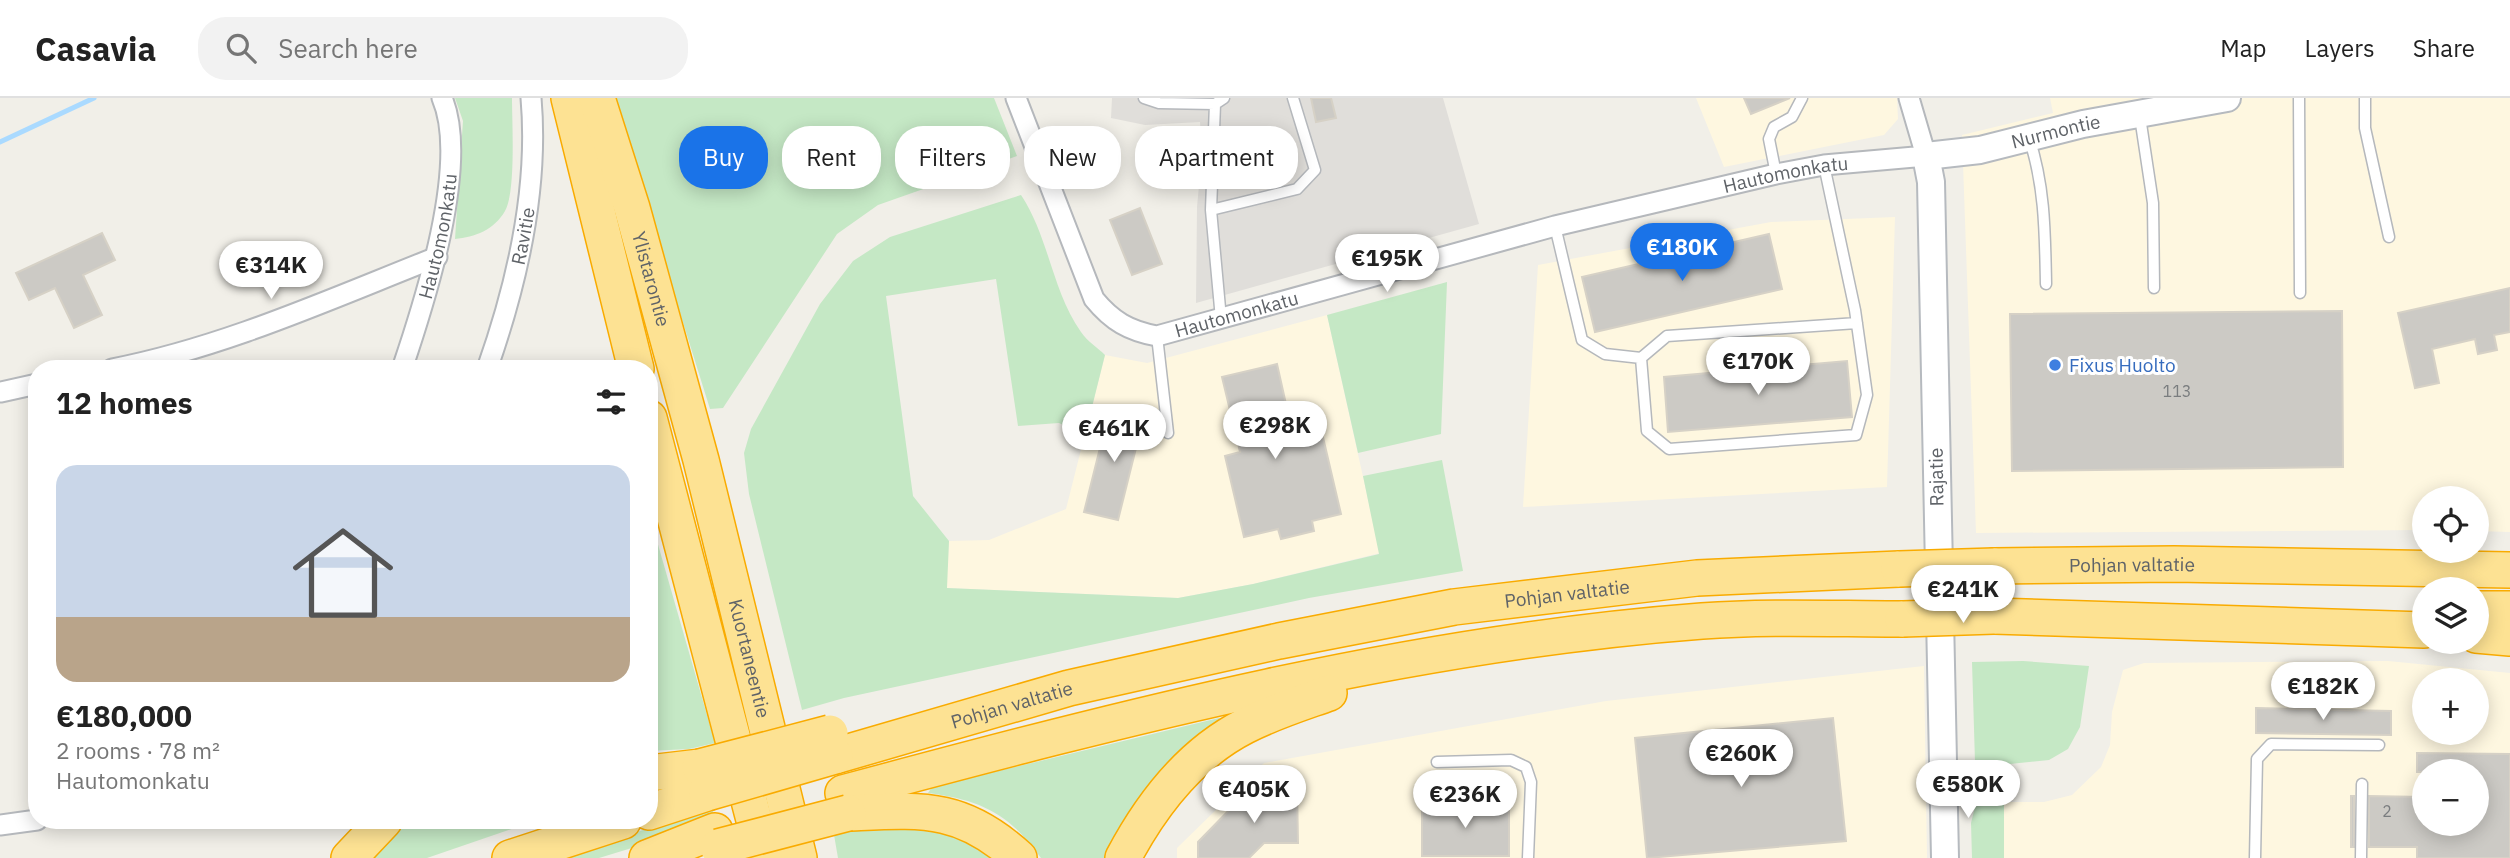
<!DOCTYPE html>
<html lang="en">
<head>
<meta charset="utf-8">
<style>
  :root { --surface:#fff; --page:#f2f2f2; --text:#222; --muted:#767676; --line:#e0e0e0; --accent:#1a73e8 }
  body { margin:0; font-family:"IBM Plex Sans",sans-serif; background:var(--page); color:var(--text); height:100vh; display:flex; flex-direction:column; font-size:26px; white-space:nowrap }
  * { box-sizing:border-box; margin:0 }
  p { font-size:23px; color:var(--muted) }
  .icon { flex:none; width:38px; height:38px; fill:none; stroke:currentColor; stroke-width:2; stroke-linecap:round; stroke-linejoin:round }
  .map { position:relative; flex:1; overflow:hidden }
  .drawer { position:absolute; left:28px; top:262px; width:630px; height:469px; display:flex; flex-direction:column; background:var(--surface); border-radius:28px; box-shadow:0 4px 18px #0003 }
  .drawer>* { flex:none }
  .hud { position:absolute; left:679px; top:28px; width:665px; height:63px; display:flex; gap:14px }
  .fabs { position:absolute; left:2412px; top:388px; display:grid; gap:14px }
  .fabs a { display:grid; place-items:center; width:77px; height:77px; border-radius:50%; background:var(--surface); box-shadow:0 4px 18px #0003; font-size:35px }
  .price { position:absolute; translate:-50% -60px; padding:0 16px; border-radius:24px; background:#fff; color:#222; font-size:23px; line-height:46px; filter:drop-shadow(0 2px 4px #0008) }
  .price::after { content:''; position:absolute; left:50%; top:42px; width:21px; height:16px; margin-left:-10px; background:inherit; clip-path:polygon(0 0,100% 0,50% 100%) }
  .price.selected { background:var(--accent); color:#fff }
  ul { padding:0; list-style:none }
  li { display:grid; align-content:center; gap:14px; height:371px; padding:0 28px }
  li+li { border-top:2px solid var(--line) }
  li span { display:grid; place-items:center; height:217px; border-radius:21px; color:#555 }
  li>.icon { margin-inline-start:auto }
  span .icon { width:126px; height:126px; fill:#fffc; stroke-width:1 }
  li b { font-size:30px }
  h2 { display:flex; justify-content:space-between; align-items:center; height:84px; padding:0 28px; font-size:30px }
  .pill { padding:0 24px; border-radius:28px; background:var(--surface); box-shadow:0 4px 18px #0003; font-size:24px; line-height:63px }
  .pill.selected { background:var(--accent); color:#fff }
  header { display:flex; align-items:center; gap:42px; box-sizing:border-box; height:98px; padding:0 35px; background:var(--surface); border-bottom:2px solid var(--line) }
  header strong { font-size:33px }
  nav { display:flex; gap:38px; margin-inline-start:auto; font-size:24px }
  .search { width:490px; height:63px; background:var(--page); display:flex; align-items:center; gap:18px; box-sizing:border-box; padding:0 24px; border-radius:28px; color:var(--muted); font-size:26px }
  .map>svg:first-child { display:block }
  .commercial { fill:#fef7e0; fill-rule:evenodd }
  .industrial { fill:#e0deda }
  .green { fill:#c5e8c5 }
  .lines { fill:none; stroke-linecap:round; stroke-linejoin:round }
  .stream { stroke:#aadaff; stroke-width:5 }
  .building { fill:#cccac5; stroke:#d6d1c6; stroke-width:2 }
  .lane-casing { stroke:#b5b8bc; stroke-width:13 }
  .street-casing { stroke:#b5b8bc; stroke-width:23 }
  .secondary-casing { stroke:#b6babf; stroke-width:30 }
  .highway-casing { stroke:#f9ab00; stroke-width:38 }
  .lane { stroke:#fff; stroke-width:10 }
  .street { stroke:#fff; stroke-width:19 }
  .secondary { stroke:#fff; stroke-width:26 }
  .highway { stroke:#fde293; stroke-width:35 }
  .highway-bridge-casing { stroke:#f9ab00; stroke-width:38; stroke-linecap:butt }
  .highway-bridge { stroke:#fde293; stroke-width:35 }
  .shop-dot { fill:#3f7fe0; stroke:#fff; stroke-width:2.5 }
  .labels { text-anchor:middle; stroke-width:6; stroke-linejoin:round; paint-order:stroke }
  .number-label { font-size:16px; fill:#7a7d7f }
  .street-label { font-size:19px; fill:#5f6368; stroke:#fff }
  .shop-label { font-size:19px; fill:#366cbe; stroke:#fff; text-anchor:start }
</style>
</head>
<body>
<header>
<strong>Casavia</strong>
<div class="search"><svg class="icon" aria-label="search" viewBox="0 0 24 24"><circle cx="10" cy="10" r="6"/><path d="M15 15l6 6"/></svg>Search here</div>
<nav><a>Map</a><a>Layers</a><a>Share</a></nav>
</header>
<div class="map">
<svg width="2510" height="760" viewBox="0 0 2510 760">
  <rect width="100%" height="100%" fill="#f1efe8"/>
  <!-- commercial -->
  <path class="commercial" d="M1696 0H1897L1898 21 1884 37 1724 69Z
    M2050 0H2510V434L2476 433V401H2424V432L1976 435 1962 37 2053 15Z
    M1895 119 1887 389 1523 409 1538 167 1771 124Z
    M1327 217 1380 455 1253 486 1178 500 946 490 949 443 989 442 1066 411 1105 257 1147 265Z
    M2388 563 2510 575V760H2004V704H2044L2072 697 2101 669 2110 647 2112 614 2123 572 2144 565ZM2424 583H2476V635H2424ZM2424 674H2476V726H2424Z
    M1924 568 1927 760H1177V750L1264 665 1606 603Z"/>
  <!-- industrial -->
  <path class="industrial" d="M1112 0H1443L1479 126 1196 205 1197 109 1202 56 1200 24 1145 27 1111 20Z"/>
  <!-- green -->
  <path class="green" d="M455 0H512C512 24 516 94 505 113 494 132 475 139 455 141L463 23Z
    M613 0H994L1017 58 878 107 837 136 723 310 710 311Z
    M1021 97C1049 139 1052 193 1081 234 1087 243 1098 250 1105 257L1085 337 1059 325 1018 328 996 181 886 198 913 398 949 443 947 490 1178 500 1253 486 1379 456 1363 378 1442 362 1463 473 1309 500 844 600 802 612 749 396 744 355 751 331 820 206 853 163 890 139Z
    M1447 184 1441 336 1358 355 1327 217Z
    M649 434 657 443 715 645 689 651 649 653Z
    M2023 563 2089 568 2080 629 2068 651 2049 662 1990 668 1975 664 1972 564Z
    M1219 620 1227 622C1172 660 1131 696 1107 760H1041C1010 716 981 702 928 695L932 689Z
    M1984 704H2004V760H1972L1971 725 1975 709Z
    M712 710 717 724 599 760H555Z
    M397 723H535L427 760H364Z
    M935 727 998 760H838L833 731Z"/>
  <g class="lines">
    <!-- stream -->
    <path class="stream" d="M0 44 94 0"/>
  </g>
  <!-- building -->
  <path class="building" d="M1311 0H1331L1336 20 1316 24Z
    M1744 0H1790L1751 16Z
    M1140 110 1162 166 1132 177 1110 122Z
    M102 135 115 162 83 177 102 217 74 230 55 190 29 202 16 175Z
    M1769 136 1782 191 1595 234 1582 179Z
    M2510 190V234L2494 237 2497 252 2478 256 2475 241 2432 251 2439 285 2415 290 2398 215Z
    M2342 213 2343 369 2012 373 2010 216Z
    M1847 263 1852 319 1668 334 1664 279Z
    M1277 266 1294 342 1322 335 1341 416 1312 423 1314 433 1281 441 1278 431 1244 439 1225 358 1240 354 1222 279Z
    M1110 310 1144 318 1118 422 1084 414Z
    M2256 610 2391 613V637L2256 635Z
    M1833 620 1846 743 1647 760 1635 640Z
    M2417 655 2510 656V760H2417V749H2369V698L2424 699V726H2476V674H2417Z
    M1297 689 1298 745H1264L1249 760H1198V744L1235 706H1254V690Z
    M2351 698H2354V749H2351Z
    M1422 707H1509V758H1422Z"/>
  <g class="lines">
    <!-- lane casing -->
    <g class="lane-casing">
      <path id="lane" d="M1144 0 1159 5 1215 6
        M2299 0 2300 195
        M2365 0V30L2389 139
        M2140 19 2153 105 2154 190
        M2029 40C2045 88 2045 135 2046 186
        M1824 67 1855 212 1867 297 1856 337 1669 351 1647 333 1641 260 1667 238 1857 225
        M1776 76 1769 41 1774 29 1792 19 1802 0
        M1211 112 1297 91 1315 72 1293 0
        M1555 128 1582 242 1605 256 1641 260
        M1221 221 1211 112 1215 6 1224 0
        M1157 238 1168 335
        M1437 664 1511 662 1526 669 1531 684 1528 760
        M2255 760 2257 661 2271 646 2379 647
        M2361 760 2362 686"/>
    </g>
    <!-- street casing -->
    <g class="street-casing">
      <g id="street">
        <path id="s1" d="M1016 0 1094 201C1112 223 1129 233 1157 238L1555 128 1776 76 1824 67 1926 58 1909 0"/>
        <path d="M112 271C225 249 330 201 437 159"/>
        <path id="s2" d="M402 271C424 206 470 65 442 0"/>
        <path id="s3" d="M487 271C517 186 539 91 531 0"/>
        <path d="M1 294 37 286"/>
        <path d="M0 727 37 722"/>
      </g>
    </g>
    <!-- secondary casing -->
    <g class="secondary-casing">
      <g id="secondary">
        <path id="s4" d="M1945 760 1931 84 1926 58 1980 52 2083 26 2227 0"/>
      </g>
    </g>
    <!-- highway casing -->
    <g class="highway-casing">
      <g id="highway">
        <path d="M569 0 636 271"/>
        <path id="s5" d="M597 0 632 110 701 362 799 760"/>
        <path d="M649 320 764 760"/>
        <path id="s6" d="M1994 468 2174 466 2510 472"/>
        <path d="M2476 511H2510"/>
        <path d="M1994 518 2424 532"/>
        <path d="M2476 537 2510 540"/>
        <path id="s7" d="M835 658 1069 590 1279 543 1454 509 1697 480 1899 471"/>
        <path d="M649 675 700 669"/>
        <path d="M843 695C1125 619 1410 545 1702 523 1769 518 1836 521 1903 521"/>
        <path d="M649 714 707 695"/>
        <path d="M848 715C922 712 961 707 1019 760"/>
        <path d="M349 760 384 723"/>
        <path d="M510 760 623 723"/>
        <path d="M647 760 715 733"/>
        <path d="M1123 760C1151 707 1190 656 1245 628 1272 614 1301 605 1329 595"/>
      </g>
    </g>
    <!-- lane -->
    <use href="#lane" class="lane"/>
    <!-- street -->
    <use href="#street" class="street"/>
    <!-- secondary -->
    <use href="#secondary" class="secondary"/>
    <!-- highway -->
    <use href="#highway" class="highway"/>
    <!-- highway-bridge casing -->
    <g class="highway-bridge-casing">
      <path id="highway-bridge" d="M1899 471 1994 468
        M1903 521 1994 518
        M700 669 830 635
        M707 695 835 658
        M718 749 848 715"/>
    </g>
    <!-- highway-bridge -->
    <use href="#highway-bridge" class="highway-bridge"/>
  </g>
  <!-- markers -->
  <circle class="shop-dot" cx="2055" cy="267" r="7"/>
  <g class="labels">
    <!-- number labels -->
    <g class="number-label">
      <text x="2177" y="299">113</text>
      <text x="2387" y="719">2</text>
    </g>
    <!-- street labels -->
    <g class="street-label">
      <text dy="7" stroke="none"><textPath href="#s4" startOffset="835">Nurmontie</textPath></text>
      <text dy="7" stroke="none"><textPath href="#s1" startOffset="940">Hautomonkatu</textPath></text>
      <text dy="7" stroke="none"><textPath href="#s2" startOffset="138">Hautomonkatu</textPath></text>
      <text dy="7" stroke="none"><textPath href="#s3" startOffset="138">Ravitie</textPath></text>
      <text dy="7" stroke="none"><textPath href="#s5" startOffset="189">Ylistarontie</textPath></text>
      <text dy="7" stroke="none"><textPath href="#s1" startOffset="373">Hautomonkatu</textPath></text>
      <text transform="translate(1936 379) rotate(-91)" y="7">Rajatie</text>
      <text dy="7" stroke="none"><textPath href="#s6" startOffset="138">Pohjan valtatie</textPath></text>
      <text dy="7" stroke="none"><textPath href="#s7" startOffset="751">Pohjan valtatie</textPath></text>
      <text dy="7" stroke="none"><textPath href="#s5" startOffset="581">Kuortaneentie</textPath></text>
      <text dy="7" stroke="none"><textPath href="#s7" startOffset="184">Pohjan valtatie</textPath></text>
    </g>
    <!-- shop labels -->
    <g class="shop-label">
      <text x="2069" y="274">Fixus Huolto</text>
    </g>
  </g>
</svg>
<div class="fabs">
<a><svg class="icon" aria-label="locate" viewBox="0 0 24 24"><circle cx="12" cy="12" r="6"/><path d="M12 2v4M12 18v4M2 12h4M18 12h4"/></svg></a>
<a><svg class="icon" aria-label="layers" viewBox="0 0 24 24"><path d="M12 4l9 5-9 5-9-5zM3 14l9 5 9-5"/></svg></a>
<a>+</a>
<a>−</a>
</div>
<b class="price selected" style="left:1682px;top:185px">€180K</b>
<b class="price" style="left:1387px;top:196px">€195K</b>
<b class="price" style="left:271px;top:203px">€314K</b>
<b class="price" style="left:1758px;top:299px">€170K</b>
<b class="price" style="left:1275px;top:363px">€298K</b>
<b class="price" style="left:1114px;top:366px">€461K</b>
<b class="price" style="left:1963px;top:527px">€241K</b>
<b class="price" style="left:2323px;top:624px">€182K</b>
<b class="price" style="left:1741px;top:691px">€260K</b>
<b class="price" style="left:1968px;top:722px">€580K</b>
<b class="price" style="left:1254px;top:727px">€405K</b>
<b class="price" style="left:1465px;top:732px">€236K</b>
<div class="hud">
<a class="pill selected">Buy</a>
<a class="pill">Rent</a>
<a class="pill">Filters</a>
<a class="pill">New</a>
<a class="pill">Apartment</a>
</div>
<section class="drawer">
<h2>12 homes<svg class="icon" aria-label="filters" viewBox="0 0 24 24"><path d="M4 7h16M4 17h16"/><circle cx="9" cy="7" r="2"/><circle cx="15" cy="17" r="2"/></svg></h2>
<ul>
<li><span style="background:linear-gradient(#c9d6e8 70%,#b9a48a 0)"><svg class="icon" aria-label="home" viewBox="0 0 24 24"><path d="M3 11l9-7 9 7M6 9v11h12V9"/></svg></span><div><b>€180,000</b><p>2 rooms · 78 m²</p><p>Hautomonkatu</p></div></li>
</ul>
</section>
</div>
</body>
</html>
